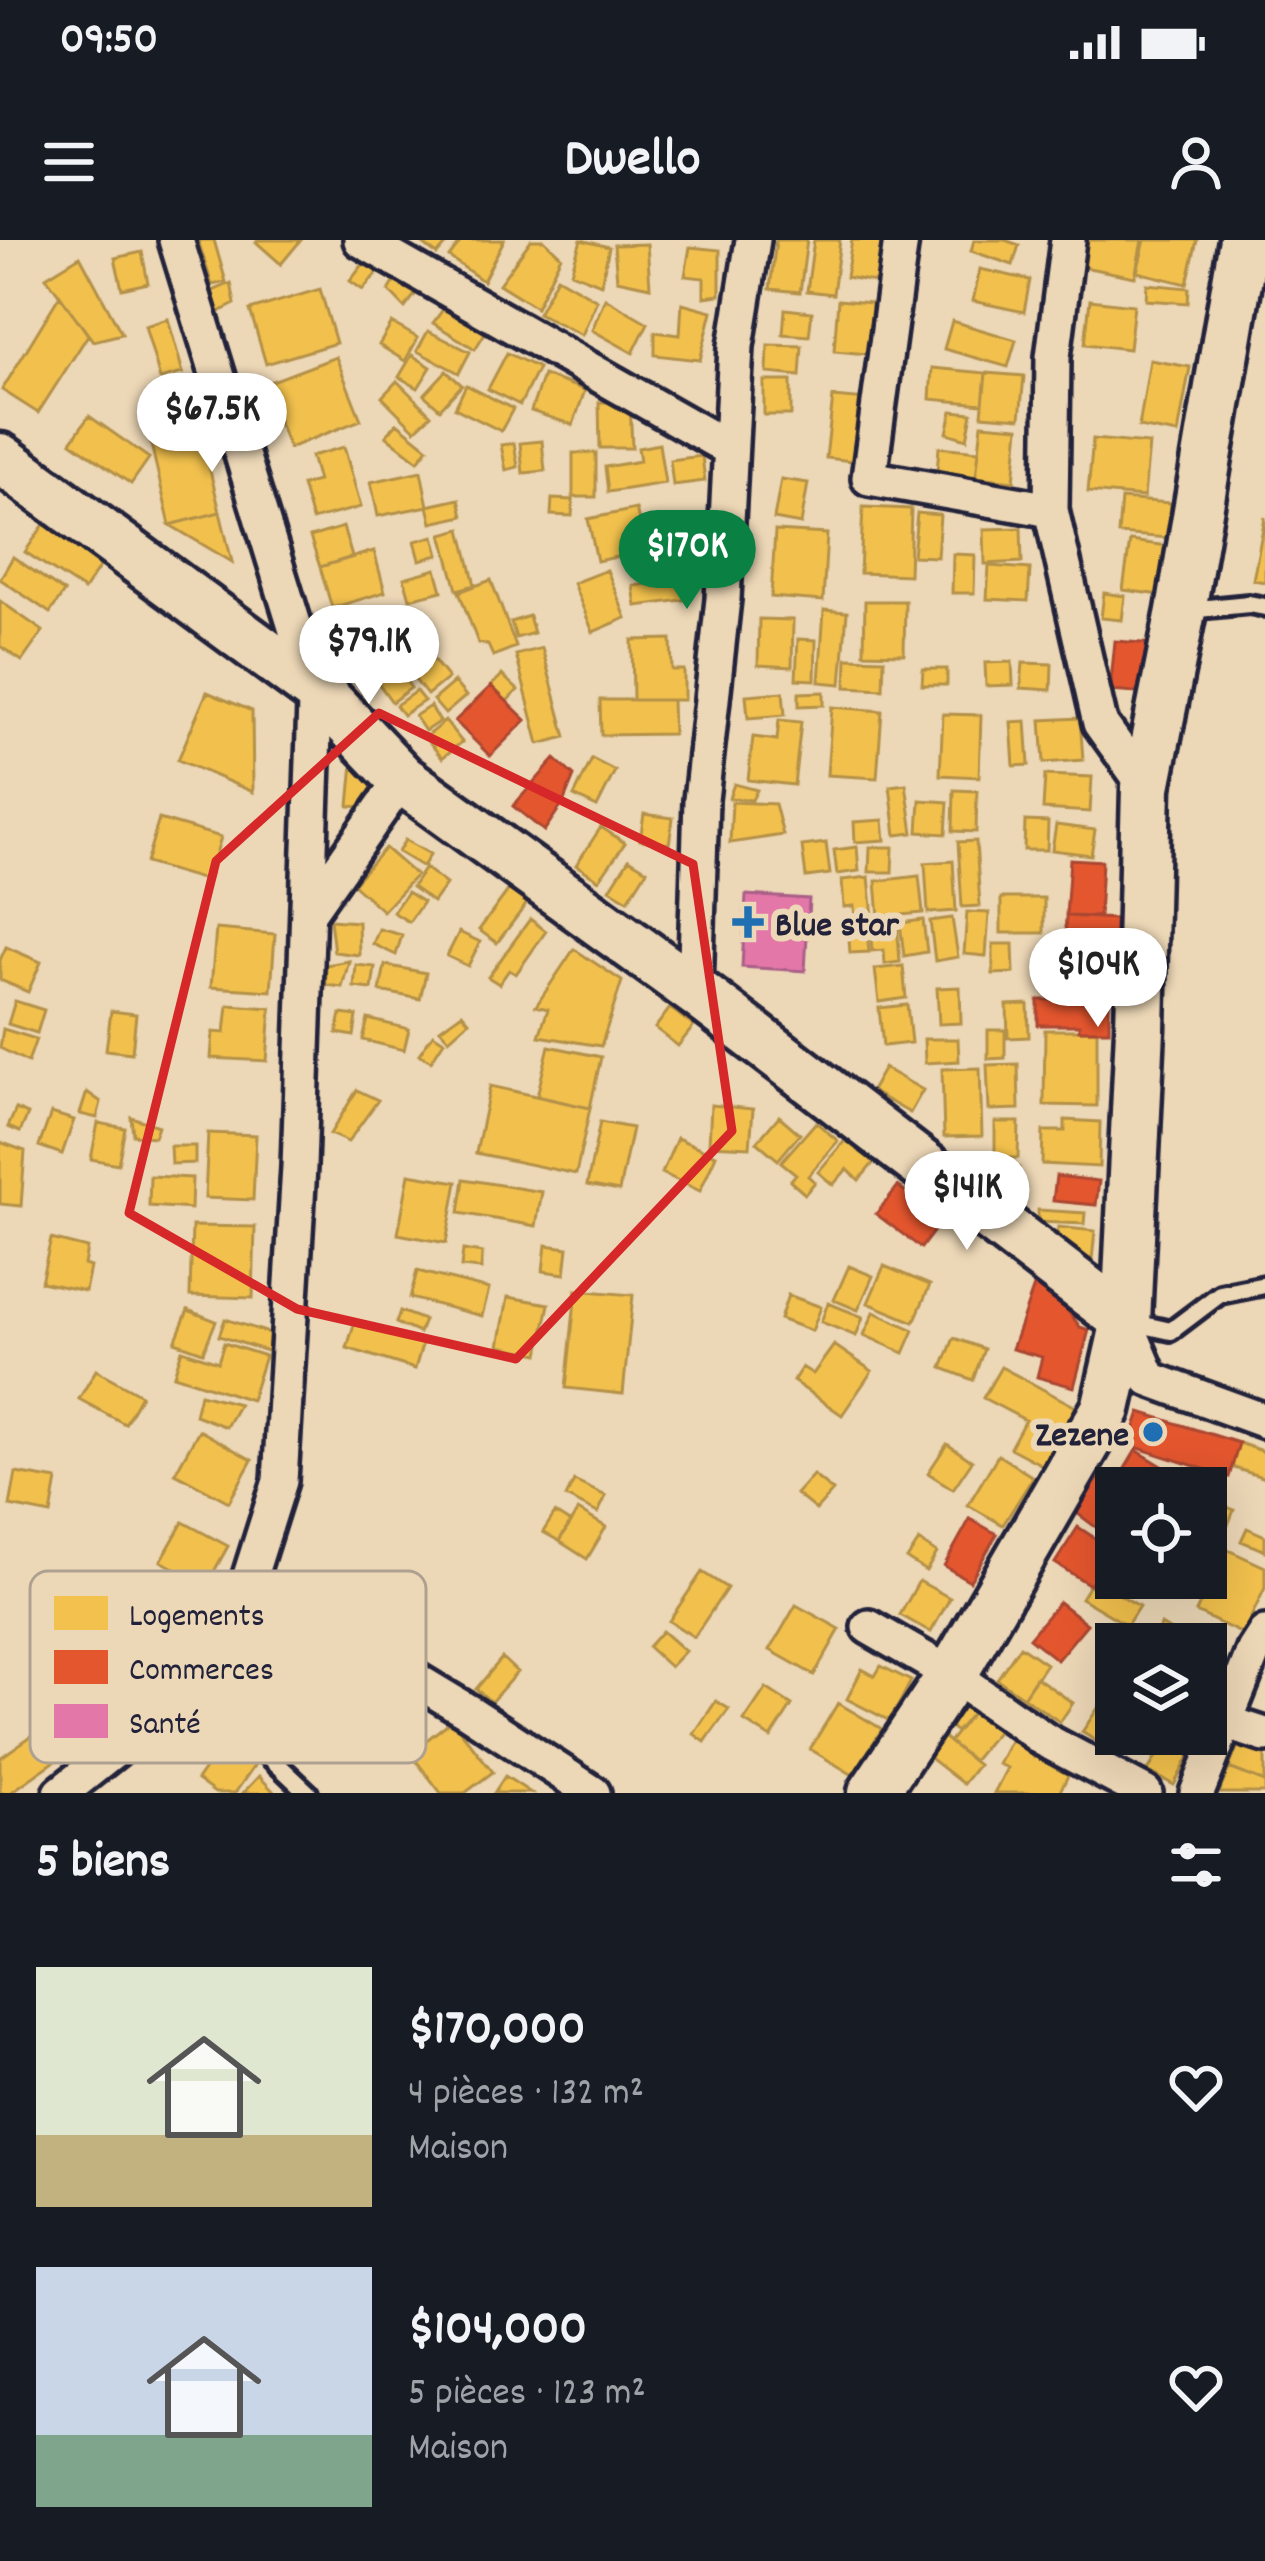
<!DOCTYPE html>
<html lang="fr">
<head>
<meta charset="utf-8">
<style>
  :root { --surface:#171b24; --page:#20242c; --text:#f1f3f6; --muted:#9ea1a6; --accent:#0b8043 }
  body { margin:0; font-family:Dekko,sans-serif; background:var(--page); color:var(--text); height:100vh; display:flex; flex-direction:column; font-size:45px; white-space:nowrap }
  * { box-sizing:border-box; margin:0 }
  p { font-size:39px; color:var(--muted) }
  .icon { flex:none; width:66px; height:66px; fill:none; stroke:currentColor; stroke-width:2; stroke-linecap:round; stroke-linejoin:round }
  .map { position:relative; height:1553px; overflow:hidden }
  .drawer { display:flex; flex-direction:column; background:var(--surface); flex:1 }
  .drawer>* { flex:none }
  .buttons { position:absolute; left:1095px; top:1227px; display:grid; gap:24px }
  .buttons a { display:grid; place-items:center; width:132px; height:132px; border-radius:0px; background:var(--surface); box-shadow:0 12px 48px #0002; font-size:60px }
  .price { position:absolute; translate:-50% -102px; padding:0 27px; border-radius:42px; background:#fff; color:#222; font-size:39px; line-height:78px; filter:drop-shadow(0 3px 6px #0008) }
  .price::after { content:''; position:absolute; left:50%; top:72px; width:36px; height:27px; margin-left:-18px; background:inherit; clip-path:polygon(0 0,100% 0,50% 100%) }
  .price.active { background:var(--accent); color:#fff }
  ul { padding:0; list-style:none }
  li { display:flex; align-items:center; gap:36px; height:300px; padding:0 36px }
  li span { display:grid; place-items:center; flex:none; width:336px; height:240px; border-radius:0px; color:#555 }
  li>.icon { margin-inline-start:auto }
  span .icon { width:144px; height:144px; fill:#fffc; stroke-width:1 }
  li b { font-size:51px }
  h2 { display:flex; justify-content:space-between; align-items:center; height:144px; padding:0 36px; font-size:51px }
  .status { display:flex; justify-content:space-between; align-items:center; height:84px; padding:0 60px; background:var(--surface); direction:ltr }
  .status svg { height:33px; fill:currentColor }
  header { display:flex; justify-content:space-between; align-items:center; height:156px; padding:0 36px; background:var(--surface); font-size:54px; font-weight:700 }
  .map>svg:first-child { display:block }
  .homes { fill:#f2c14e; stroke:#b49148; stroke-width:3 }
  .shops { fill:#e4572e; stroke:#aa4732; stroke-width:3 }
  .health { fill:#e377a8; stroke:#a95e87; stroke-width:3 }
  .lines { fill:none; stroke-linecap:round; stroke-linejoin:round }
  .lane-casing { stroke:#22223b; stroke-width:26 }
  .street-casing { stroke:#22223b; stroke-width:42 }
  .secondary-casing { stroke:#22223b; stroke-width:57 }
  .lane { stroke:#ecd7b6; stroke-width:16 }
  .street { stroke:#ecd7b6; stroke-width:33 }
  .secondary { stroke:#ecd7b6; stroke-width:48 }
  .marked { fill:none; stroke:#d62828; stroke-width:9; stroke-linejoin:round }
  .poi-dot { fill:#1f6fb2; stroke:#ecd7b6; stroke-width:4.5 }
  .labels { text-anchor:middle; stroke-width:12; stroke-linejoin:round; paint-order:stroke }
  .poi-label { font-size:36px; font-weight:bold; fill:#22223b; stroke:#ecd7b6; text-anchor:start }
  .key { fill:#ecd7b6; stroke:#afa191; stroke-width:3 }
  .key-label { font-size:33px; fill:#22223b }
</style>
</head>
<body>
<div class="status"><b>09:50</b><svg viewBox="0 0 49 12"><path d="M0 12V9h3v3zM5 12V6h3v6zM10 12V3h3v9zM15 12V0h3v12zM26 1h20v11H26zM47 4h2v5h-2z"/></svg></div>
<header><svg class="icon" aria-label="menu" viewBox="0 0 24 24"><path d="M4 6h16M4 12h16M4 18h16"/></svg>Dwello<svg class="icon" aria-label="person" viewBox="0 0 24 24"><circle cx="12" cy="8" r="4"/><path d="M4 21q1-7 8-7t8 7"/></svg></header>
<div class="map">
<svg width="1265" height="1553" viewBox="0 0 1265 1553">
  <rect width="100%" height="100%" fill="#ecd7b6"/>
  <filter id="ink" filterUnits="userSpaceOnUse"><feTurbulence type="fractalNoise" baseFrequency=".00833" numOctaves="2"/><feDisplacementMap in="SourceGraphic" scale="24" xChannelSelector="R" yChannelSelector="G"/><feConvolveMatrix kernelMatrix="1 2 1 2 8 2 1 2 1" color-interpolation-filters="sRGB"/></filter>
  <g filter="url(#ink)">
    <!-- homes -->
    <path class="homes" d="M198 0H214L226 42 212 45Z
      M258 0H301L281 24 256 2Z
      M418 0H450L437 15Z
      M462 0H504L483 41 449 17Z
      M531 0H544L561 16 536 67 499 44Z
      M581 0 609 7 601 44 571 32Z
      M776 0H807L800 52 770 49Z
      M814 0H840L833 54 807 51Z
      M852 0H887L880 43 846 37Z
      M974 0H1005L1019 5 1013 25 971 11Z
      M1078 0H1142L1135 37 1073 25Z
      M1145 0H1197L1187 44 1137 32Z
      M647 4 650 47 617 40 614 5Z
      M690 7 720 10V55L704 57V38L685 36Z
      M142 12 148 43 122 49 115 18Z
      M371 14 384 24 363 50 350 41Z
      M80 16 122 94 93 101 46 37Z
      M980 29 1030 40 1024 72 973 61Z
      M399 34 419 49 405 68 389 51Z
      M557 37 597 60 582 95 538 73Z
      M231 43 235 64 217 73 210 52Z
      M1147 44 1189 48 1188 63 1146 60Z
      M320 49 336 103 266 124 250 70Z
      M60 55 88 95 38 173 2 150Z
      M605 58 648 83 633 113 592 90Z
      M838 60 872 63 868 114 834 111Z
      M1090 60 1134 65 1129 109 1085 104Z
      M682 63 712 71 700 120 655 115V92L680 95Z
      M444 68 485 93 475 109 433 83Z
      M785 69 812 72 809 96 783 94Z
      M168 79 183 133 160 139 145 86Z
      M952 81 1016 100 1008 127 944 109Z
      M392 83 418 98 405 121 379 105Z
      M428 91 470 112 459 133 417 111Z
      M768 105 802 106 800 136 767 133Z
      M507 113 538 128 520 165 488 149Z
      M412 115 431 127 418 148 399 137Z
      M336 117 361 180 289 208 264 144Z
      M1150 120 1190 127 1178 194 1139 187Z
      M932 128 986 133 983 164 930 159Z
      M446 131 462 145 440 169 424 155Z
      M986 133 1024 136 1020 178 982 175Z
      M543 135 585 150 573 185 531 171Z
      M397 141 431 175 415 190 382 157Z
      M764 141H791V175H764Z
      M466 145 513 169 501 191 455 168Z
      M833 157 868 160 861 222 826 218Z
      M599 162H630L632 208H600Z
      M952 171 972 173 967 199 947 193Z
      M89 176 149 218 131 244 71 202Z
      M397 183 428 208 418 221 386 196Z
      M982 184 1019 187 1014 241 976 237Z
      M200 189 220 272 170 285 150 200Z
      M1093 199 1149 204 1144 257 1088 252Z
      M542 201 545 231 523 233 520 203Z
      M514 203 518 227 506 230 501 205Z
      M659 204 665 243 608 252 605 227 640 221 638 208Z
      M344 207 361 267 312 280 302 245 318 241 311 216Z
      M939 207 979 211 976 237 937 232Z
      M573 213H596V257H573Z
      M702 216 705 241 673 245 670 220Z
      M421 231 428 266 378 276 371 242Z
      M781 239 808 243 801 284 774 279Z
      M459 259 463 276 432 283 428 266Z
      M552 259 573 260 572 276 551 275Z
      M1121 259 1171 263 1168 298 1118 294Z
      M863 267 911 269 909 335 860 333Z
      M636 269 646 311 597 321 588 279Z
      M220 272 232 322 170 285Z
      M917 273 940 275 937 317 913 316Z
      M1265 277V342L1253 340Z
      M45 283 104 320 84 350 25 312Z
      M343 287 352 317 320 327 310 297Z
      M1021 288 1022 322 985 324 984 289Z
      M461 289 475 345 457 350 442 294Z
      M775 291 827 294 823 361 771 357Z
      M434 296 439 315 420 320 415 301Z
      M1130 301 1168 306 1161 355 1123 350Z
      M684 306 691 359 636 366 633 346 656 343 652 310Z
      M374 311 385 352 332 368 320 327Z
      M953 314 975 315 974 353H952Z
      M13 317 64 352 50 373 0 339Z
      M989 326 1030 329 1028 361 987 359Z
      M436 329 442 351 410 359 404 338Z
      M607 330 626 378 593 392 573 343Z
      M491 340 516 407 493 416 488 405 478 403 459 352Z
      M1104 353 1125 356 1122 380 1101 378Z
      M0 361 43 391 22 421 0 406Z
      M865 361H905L904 414 864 413Z
      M824 370 847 372 841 444 819 442Z
      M529 376 534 393 516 398 511 382Z
      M759 379 793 380 792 427 758 425Z
      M671 399 672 430H684V460H633L632 400Z
      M798 399 816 400 815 440 796 439Z
      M542 408 566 497 539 504 516 415Z
      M388 415 411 448 392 462 368 429Z
      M847 418 884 419 883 449 846 447Z
      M433 419 448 438 427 455 412 436Z
      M1012 422 1013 445 986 446 985 423Z
      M1023 423 1052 424 1051 450 1021 448Z
      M923 429H947V445H922Z
      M502 435 518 450 507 461 491 446Z
      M454 442 466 456 445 474 433 460Z
      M416 451 424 461 403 475 396 465Z
      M207 452 252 471 253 552 178 520Z
      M783 452 785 475 748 478 746 455Z
      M824 452V465L799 466V453Z
      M600 460H672L673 494 601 495Z
      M430 466 440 481 425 491 415 476Z
      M832 467 882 471 877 538 827 535Z
      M943 474 981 475 979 537 940 535Z
      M1080 478 1083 520 1044 523 1041 480Z
      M779 480 801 482 794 545 748 540 753 497 777 500Z
      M445 481 462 502 442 518 425 497Z
      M1026 481 1029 525 1014 526 1011 482Z
      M592 519 615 531 597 567 574 556Z
      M353 523 374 526 370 568 349 566Z
      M1045 535 1092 537 1090 572 1043 569Z
      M734 544 757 550 752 560 729 558Z
      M906 544 913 593 896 595 890 546Z
      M954 550 977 551 976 592 953 591Z
      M920 560 948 562 946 594 918 592Z
      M732 562 775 564 783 595 730 603Z
      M644 574 673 578 669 604 640 600Z
      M159 579 221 597 208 641 146 623Z
      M883 580 885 600 855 602 854 582Z
      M1025 581 1048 582 1047 610H1024Z
      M1056 585 1095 590 1091 615 1052 610Z
      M601 587 625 603 599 640 576 625Z
      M405 600 430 614 423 627 398 612Z
      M976 601 980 666 962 667 958 602Z
      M826 603 830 634 806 637 802 606Z
      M857 607 859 631 837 634 834 610Z
      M870 607H893L892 632H869Z
      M385 608 416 635 383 671 353 644Z
      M629 619 647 630 628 660 610 649Z
      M953 621 956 671 928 673 925 623Z
      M425 628 446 644 433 662 412 647Z
      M919 636 923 673 879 677 876 641Z
      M869 637 873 677 855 679 854 666 844 667 842 640Z
      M515 641 534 654 497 703 479 690Z
      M407 652 423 662 409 682 393 672Z
      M1001 658H1044V693H1001Z
      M967 672 989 673 986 716 964 714Z
      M952 678 958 717 935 721 930 681Z
      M530 679 546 691 516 734 509 730 499 744 488 737Z
      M330 680 358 682 359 715 334 712Z
      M923 680 927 712 904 716 900 683Z
      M866 682 869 712 850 713 848 684Z
      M897 682 900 722 885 724 884 710 872 711 870 685Z
      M216 689 275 694 271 751 211 747Z
      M379 689 402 695 396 715 373 704Z
      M459 692 480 702 468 726 447 716Z
      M993 704H1013L1014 733 993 734Z
      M6 707 41 722 28 752 0 740V720Z
      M574 709 622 741 601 806 539 796 548 769 536 766Z
      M349 721 342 747 326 745V725Z
      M356 725 375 727 372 749 354 747Z
      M385 725 426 733 420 759 380 751Z
      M903 726 906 758 879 762 875 729Z
      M960 747 961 783 939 784 937 748Z
      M15 761 44 770 37 793 8 784Z
      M1028 764 1029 797 1008 798 1007 765Z
      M228 765 271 768 267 821 211 818 213 792 225 793Z
      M907 765 911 803 883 806 879 768Z
      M670 768 694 786 678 806 655 788Z
      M111 771 136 774 132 813 106 810Z
      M462 773 469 781 449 799 440 789Z
      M341 774 357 776 354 796 337 793Z
      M368 779 409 789 404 810 363 800Z
      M3 789 36 799 28 822 0 808Z
      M988 790H1005V818L988 819Z
      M1045 790H1097V866L1044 865Z
      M433 794 444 801 431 821 419 814Z
      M924 799H958L959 821 925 823Z
      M549 806 601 817 590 868 537 856Z
      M1018 824 1019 869 989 870 987 825Z
      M884 828 923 850 910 873 871 851Z
      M980 828 982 896 944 897 942 829Z
      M490 846 590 868 576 934 476 913Z
      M357 850 378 860 348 902 330 894Z
      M87 852 101 862 97 878 80 874Z
      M711 865 753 869 750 907 709 905Z
      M16 869 28 874 20 892 8 887Z
      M51 873 74 880 62 914 39 906Z
      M779 876 800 894 778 920 757 902Z
      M131 877 158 886 154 897 133 895Z
      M1065 880 1100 882 1099 927 1042 924 1043 891H1065Z
      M600 882 632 888 619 951 587 945Z
      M816 882 838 901 808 936 815 942 805 954 790 941 796 934 781 922Z
      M995 882H1019L1018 918H995Z
      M98 883 125 888 118 924 91 919Z
      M208 893 256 895 253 960 205 958Z
      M849 896 876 920 859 940 847 929 833 945 818 932Z
      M677 898 716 915 700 951 662 933Z
      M0 902 25 911 21 966 0 964Z
      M170 906H195V923L171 924Z
      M1019 928 1021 955 995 956 994 929Z
      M409 934 457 942 446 1003 398 994Z
      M150 936 192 938 191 969 149 966Z
      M464 939 542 952 536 986 459 973Z
      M1038 970 1085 973 1084 984 1038 982Z
      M192 986 255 987 253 1058 190 1056Z
      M1058 987 1095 991 1092 1020 1055 1017Z
      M51 999 87 1008 84 1025 90 1027 85 1051 41 1042Z
      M546 1005 568 1008 565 1034 543 1031Z
      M463 1010 482 1013 481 1029 461 1027Z
      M849 1026 873 1036 858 1070 834 1060Z
      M884 1026 930 1045 914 1082 868 1063Z
      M417 1031 489 1049 482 1076 410 1058Z
      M576 1050 633 1055 623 1154 566 1148Z
      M788 1055 821 1067 812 1091 780 1079Z
      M508 1057 549 1064 539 1114 499 1106Z
      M828 1063 863 1077 856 1096 821 1082Z
      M188 1070 216 1081 203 1112 175 1102Z
      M400 1071 424 1080 419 1093 396 1083Z
      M874 1072 914 1090 904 1113 864 1095Z
      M225 1079 272 1094 267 1111 219 1096Z
      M355 1081 423 1102 415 1129 347 1108Z
      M954 1098 984 1109 973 1140 942 1128Z
      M224 1103 265 1116 251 1160 174 1135 182 1110 218 1122Z
      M834 1105 872 1131 842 1175 793 1141 802 1127 813 1134Z
      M1001 1127 1076 1167 1044 1226 1010 1208 1025 1180 983 1158Z
      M96 1130 141 1155 125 1184 79 1159Z
      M200 1154 239 1164 226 1187 195 1175Z
      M199 1190 252 1220 229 1262 175 1233Z
      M1239 1203 1265 1212V1238L1231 1227Z
      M947 1204 972 1221 953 1249 928 1233Z
      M998 1215 1033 1237 1003 1285 968 1265Z
      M16 1233 57 1240 51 1274 10 1266Z
      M813 1235 833 1251 816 1270 796 1254Z
      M574 1241 606 1256 598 1273 566 1257Z
      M1216 1262 1234 1270 1224 1295 1206 1288Z
      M578 1270 606 1287 587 1319 559 1301Z
      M555 1273 571 1283 559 1301 543 1292Z
      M183 1282 228 1306 206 1346 161 1321Z
      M1247 1288 1265 1296V1311L1241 1301Z
      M919 1301 937 1313 926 1331 907 1319Z
      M1226 1309 1265 1327V1348L1243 1394 1196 1372Z
      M702 1332 727 1348 694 1397 669 1381Z
      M1137 1338H1178L1184 1341 1173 1361 1135 1341Z
      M1093 1339 1139 1366 1127 1385 1081 1358Z
      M919 1341 950 1358 931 1392 900 1375Z
      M796 1365 840 1389 814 1435 770 1410Z
      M1161 1385 1192 1404H1149Z
      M662 1391 685 1411 670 1427 648 1407Z
      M1020 1406 1046 1424 1023 1457 997 1439Z
      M502 1418 517 1432 491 1462 476 1449Z
      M1213 1422 1236 1434 1223 1458 1206 1449V1434Z
      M881 1426 911 1441 890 1481 847 1459 862 1429 875 1436Z
      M1036 1437 1073 1463 1060 1482 1023 1457Z
      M766 1448 792 1465 771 1498 744 1481Z
      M962 1459 975 1469 956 1492 944 1482Z
      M1104 1459 1116 1467V1494H1130L1116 1514 1082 1492Z
      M716 1461 729 1469 705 1502 694 1494Z
      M838 1463 882 1489 853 1535 810 1509Z
      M975 1469 1000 1488 973 1521 949 1502Z
      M452 1480 493 1532 465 1553H441L410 1513Z
      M34 1494 54 1522 10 1553H0V1518Z
      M1169 1494H1201L1174 1545 1148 1531Z
      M942 1496 978 1525 963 1544 927 1516Z
      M1011 1499 1072 1528 1059 1553H994L1007 1528 998 1524Z
      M1240 1500 1265 1510V1542L1229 1528Z
      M224 1501 256 1523 235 1553H215L197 1540Z
      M1229 1528 1265 1542V1553H1219Z
      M259 1536 275 1553H243Z
      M505 1536 531 1553H494Z"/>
    <!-- shops -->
    <path class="shops" d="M1115 401 1155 404 1150 454 1110 451Z
      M491 446 526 480 490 516 455 481Z
      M555 519 574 536 563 563 544 591 513 566Z
      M1070 619 1102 621 1099 677 1066 676Z
      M1066 676 1115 679 1113 721 1064 718Z
      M1072 727H1113V750H1072Z
      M1038 760H1109V790H1079V785H1038Z
      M1056 936 1099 941 1096 965 1053 961Z
      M898 946 942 980 921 1008 876 974Z
      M1035 1044 1065 1067 1080 1087 1089 1090 1074 1147 1037 1137 1042 1117 1012 1109Z
      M1140 1172 1239 1203 1229 1237 1129 1205Z
      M1136 1210 1190 1243 1187 1248H1127L1117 1242Z
      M1098 1239 1116 1251V1280L1105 1294 1074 1271Z
      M970 1279 997 1294 970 1341 944 1326Z
      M1078 1287 1113 1310 1090 1345 1055 1323Z
      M1059 1362 1087 1384 1057 1420 1029 1398Z"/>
    <!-- health -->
    <path class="health" d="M746 655 809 659 805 731 742 727Z"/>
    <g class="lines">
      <!-- lane casing -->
      <g class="lane-casing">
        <path id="lane" d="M1188 370 1249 364 1265 367
          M1130 1082 1171 1091 1220 1054 1265 1045
          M187 1439 308 1553"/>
      </g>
      <!-- street casing -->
      <g class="street-casing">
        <path id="street" d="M176 0 314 449
          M361 0 730 209
          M901 0 869 238 1051 270
          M1068 0 1053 117 1051 270 1100 483 1146 547
          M311 669 402 539
          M695 751 701 560 723 359 736 106 753 0
          M1126 1082 1150 1139 1265 1181
          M249 1339 469 1472 593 1553
          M869 1387 952 1435 1045 1500 1145 1553
          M1225 1482 1265 1495
          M61 1553 120 1506 196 1430 244 1355 280 1241 299 927 315 463
          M1197 1553 1254 1410 1265 1393"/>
      </g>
      <!-- secondary casing -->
      <g class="secondary-casing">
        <path id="secondary" d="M0 218 314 449
          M327 460 402 539 695 751 1126 1081
          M873 1553 952 1435 1106 1169 1126 1081 1140 789 1146 547 1181 371 1244 0"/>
      </g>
      <!-- lane -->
      <use href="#lane" class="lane"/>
      <!-- street -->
      <use href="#street" class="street"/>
      <!-- secondary -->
      <use href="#secondary" class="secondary"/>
    </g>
  </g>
  <!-- marked area -->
  <path class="marked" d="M379 473 693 624 732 891 516 1119 297 1069 129 973 216 621Z"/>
  <!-- markers -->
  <g class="poi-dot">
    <path d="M742 664h12v12h12v12h-12v12h-12v-12h-12v-12h12z"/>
    <circle cx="1153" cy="1192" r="12"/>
  </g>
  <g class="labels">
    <!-- poi labels -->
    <g class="poi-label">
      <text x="775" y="695">Blue star</text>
      <text x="1129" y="1205" text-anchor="end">Zezene</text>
    </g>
  </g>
  <!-- legend -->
  <rect x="30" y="1331" width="396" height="192" rx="18" class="key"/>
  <rect x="54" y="1356" width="54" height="34" fill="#f2c14e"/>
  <rect x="54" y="1410" width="54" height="34" fill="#e4572e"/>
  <rect x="54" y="1464" width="54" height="34" fill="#e377a8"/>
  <g class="key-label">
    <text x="129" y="1385">Logements</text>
    <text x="129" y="1439">Commerces</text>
    <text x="129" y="1493">Santé</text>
  </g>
</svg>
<div class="buttons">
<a><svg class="icon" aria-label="locate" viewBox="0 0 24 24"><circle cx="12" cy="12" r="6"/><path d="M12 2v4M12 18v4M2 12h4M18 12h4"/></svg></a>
<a><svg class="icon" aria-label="layers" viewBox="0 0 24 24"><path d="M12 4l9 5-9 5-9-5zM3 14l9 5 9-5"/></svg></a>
</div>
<b class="price" style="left:212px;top:235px">$67.5K</b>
<b class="price active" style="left:687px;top:372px">$170K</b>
<b class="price" style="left:369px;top:467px">$79.1K</b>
<b class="price" style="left:1098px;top:790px">$104K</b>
<b class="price" style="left:967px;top:1013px">$141K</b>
</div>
<section class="drawer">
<h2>5 biens<svg class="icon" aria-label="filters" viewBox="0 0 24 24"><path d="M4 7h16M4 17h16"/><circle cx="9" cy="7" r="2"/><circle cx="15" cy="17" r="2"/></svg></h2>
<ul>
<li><span style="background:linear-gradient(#dfe7d0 70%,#c2b280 0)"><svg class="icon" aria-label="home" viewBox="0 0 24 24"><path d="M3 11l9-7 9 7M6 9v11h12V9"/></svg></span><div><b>$170,000</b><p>4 pièces · 132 m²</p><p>Maison</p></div><svg class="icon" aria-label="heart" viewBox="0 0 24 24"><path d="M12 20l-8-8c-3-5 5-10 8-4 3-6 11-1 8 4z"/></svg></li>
<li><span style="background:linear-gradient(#c9d6e8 70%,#7fa58c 0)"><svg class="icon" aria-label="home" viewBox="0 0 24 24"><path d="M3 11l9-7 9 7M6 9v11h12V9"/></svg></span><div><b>$104,000</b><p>5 pièces · 123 m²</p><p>Maison</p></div><svg class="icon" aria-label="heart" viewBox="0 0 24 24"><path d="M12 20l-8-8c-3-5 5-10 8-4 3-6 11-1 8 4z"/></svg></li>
</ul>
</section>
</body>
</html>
